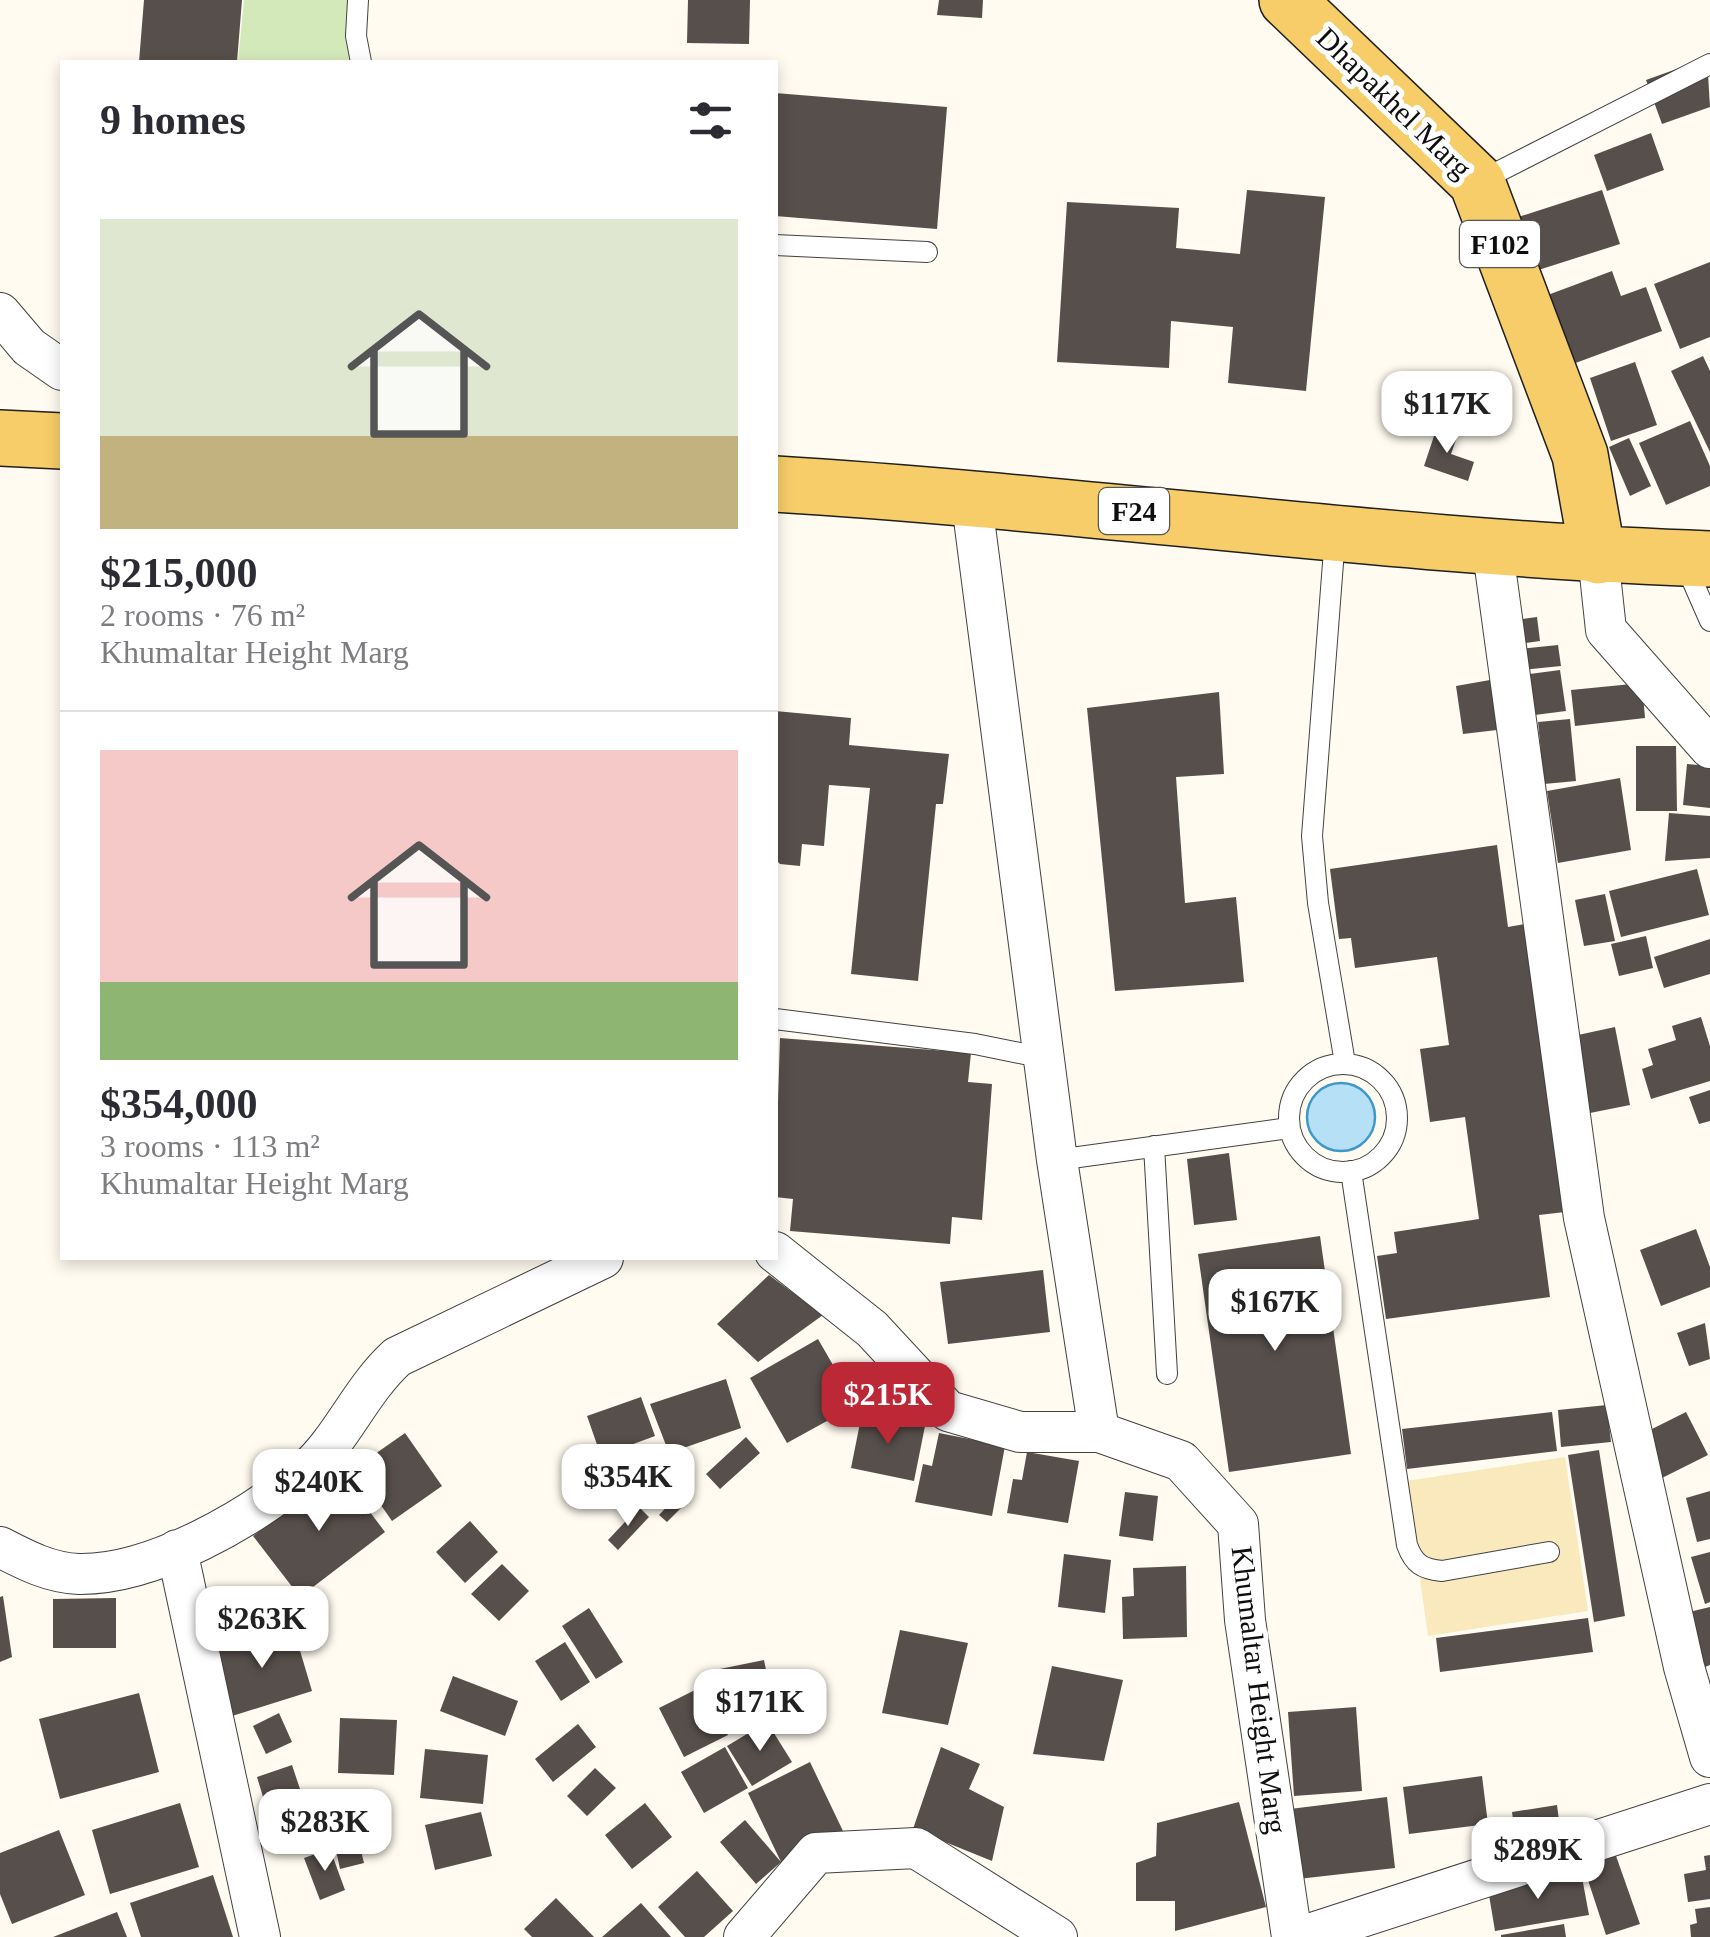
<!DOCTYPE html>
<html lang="en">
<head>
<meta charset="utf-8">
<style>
  :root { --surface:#fff; --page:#f7f7f7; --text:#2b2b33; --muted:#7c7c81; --line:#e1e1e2; --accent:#bc2836 }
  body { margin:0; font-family:"Times New Roman",serif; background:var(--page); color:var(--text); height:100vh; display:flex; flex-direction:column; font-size:38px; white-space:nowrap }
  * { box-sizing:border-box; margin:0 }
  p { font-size:32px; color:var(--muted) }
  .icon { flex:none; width:55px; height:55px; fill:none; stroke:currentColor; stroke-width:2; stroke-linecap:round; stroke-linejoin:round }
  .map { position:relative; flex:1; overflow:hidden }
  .sheet { position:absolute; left:60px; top:60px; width:718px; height:1200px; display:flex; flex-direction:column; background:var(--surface); border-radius:0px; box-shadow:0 5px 15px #0003 }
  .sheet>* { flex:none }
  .price { position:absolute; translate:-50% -85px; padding:0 22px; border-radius:20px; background:#fff; color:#222; font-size:32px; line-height:65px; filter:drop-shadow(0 2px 5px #0008) }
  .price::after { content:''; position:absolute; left:50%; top:60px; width:30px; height:22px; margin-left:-15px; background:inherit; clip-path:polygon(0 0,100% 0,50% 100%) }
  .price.on { background:var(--accent); color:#fff }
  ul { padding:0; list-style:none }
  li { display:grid; align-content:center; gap:20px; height:530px; padding:0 40px }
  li+li { border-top:2px solid var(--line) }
  li span { display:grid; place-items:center; height:310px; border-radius:0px; color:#555 }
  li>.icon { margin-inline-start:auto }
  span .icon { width:180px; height:180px; fill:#fffc; stroke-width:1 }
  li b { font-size:42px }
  h2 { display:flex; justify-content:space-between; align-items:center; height:120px; padding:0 40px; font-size:42px }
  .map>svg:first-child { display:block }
  .green { fill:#d4e9ba }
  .sand { fill:#f9e9bd }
  .water { fill:#b5e0f5; stroke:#3e99cb; stroke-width:2.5 }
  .building { fill:#574f4b }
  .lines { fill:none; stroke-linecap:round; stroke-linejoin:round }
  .service-casing { stroke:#414141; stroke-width:22 }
  .minor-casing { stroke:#414141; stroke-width:42 }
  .primary-casing { stroke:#1f1f1f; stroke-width:58 }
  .service { stroke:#fff; stroke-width:20 }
  .minor { stroke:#fff; stroke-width:40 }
  .primary { stroke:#f6cd69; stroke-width:55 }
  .labels { text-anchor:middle; stroke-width:10; stroke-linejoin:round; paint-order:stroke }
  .shield { fill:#fff; stroke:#565656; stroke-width:2.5 }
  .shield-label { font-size:28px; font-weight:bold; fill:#0e0e0e }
  .street-label { font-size:30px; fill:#0e0e0e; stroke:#fff }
</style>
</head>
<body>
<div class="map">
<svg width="1710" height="1937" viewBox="0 0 1710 1937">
  <rect width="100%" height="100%" fill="#fffbf0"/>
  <!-- green -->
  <path class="green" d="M244 0H352L359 62H238Z"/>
  <!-- sand -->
  <path class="sand" d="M1565 1457 1588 1611 1428 1636 1406 1481Z"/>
  <!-- water -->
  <path class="water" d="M1307 1117a34 34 0 1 1 68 0a34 34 0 1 1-68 0Z"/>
  <!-- building -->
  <path class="building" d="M144 0H242L237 62H139Z
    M688 0H750L749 44 687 43Z
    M939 0H983L982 18 937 15Z
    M1707 58 1710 107 1662 124 1646 80Z
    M775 93 947 107 937 229 775 216Z
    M1651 133 1664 170 1607 191 1594 155Z
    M1247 190 1325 197 1306 391 1228 383 1233 327 1171 321 1169 368 1057 362 1067 202 1179 208 1176 248 1240 254Z
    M1602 190 1620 244 1529 273 1512 219Z
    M1710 262V337L1680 349 1654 284Z
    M1612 271 1621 296 1646 287 1662 331 1562 368 1537 299Z
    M1703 356 1710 371V452L1671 371Z
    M1635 362 1657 425 1611 441 1590 378Z
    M1690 421 1710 466V486L1666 505 1639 443Z
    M1437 427 1458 434 1451 454 1474 462 1468 481 1424 466Z
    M1629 438 1651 486 1630 496 1609 447Z
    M1537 617 1540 641 1512 645 1509 621Z
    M1558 645 1561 666 1521 670 1519 649Z
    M1560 670 1566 711 1527 716 1523 675Z
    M1490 680 1497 730 1463 734 1456 686Z
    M1642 683 1645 718 1575 726 1571 690Z
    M1219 692 1224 774 1176 777 1185 903 1236 897 1244 982 1115 991 1087 708Z
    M775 711 851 718 849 745 949 754 943 804H936L918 981 851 974 870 788 829 785 824 846 802 844 800 866 780 864 775 859Z
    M1570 719 1576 781 1544 784 1538 722Z
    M1636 746H1676L1677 811H1636Z
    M1687 764 1710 766V808L1683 805Z
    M1620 778 1631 850 1558 863 1547 791Z
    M1669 813 1710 816V858L1665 861Z
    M1497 845 1508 927 1525 924 1565 1212 1539 1215 1550 1297 1386 1319 1377 1256 1397 1253 1394 1232 1479 1219 1465 1117 1430 1122 1420 1049 1449 1045 1437 957 1355 968 1351 938 1339 939 1330 869Z
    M1697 869 1709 915 1621 937 1609 891Z
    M1605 894 1615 941 1584 946 1575 900Z
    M1646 936 1653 968 1619 976 1611 944Z
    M1710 939V974L1664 988 1654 957Z
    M1701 1017 1710 1046V1081L1651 1099 1642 1069 1653 1065 1648 1049 1676 1040 1672 1026Z
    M1615 1027 1630 1105 1580 1115 1570 1062 1583 1060 1578 1035Z
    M780 1038 971 1053 968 1082 992 1084 982 1220 952 1217 950 1244 790 1231 793 1199 775 1197Z
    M1710 1090V1121L1699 1124 1689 1097Z
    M1229 1153 1237 1220 1194 1225 1187 1159Z
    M1696 1229 1710 1267V1287L1661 1306 1640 1250Z
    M1320 1236 1351 1454 1229 1472 1198 1254Z
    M1043 1270 1050 1332 948 1344 940 1282Z
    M769 1275 823 1315 758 1362 717 1324Z
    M1705 1323 1710 1359 1689 1366 1677 1333Z
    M818 1339 856 1405 787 1443 750 1378Z
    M726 1379 741 1428 669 1453 650 1404Z
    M641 1397 655 1436 601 1456 587 1416Z
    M1607 1405 1611 1442 1561 1447 1558 1410Z
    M1552 1412 1557 1451 1407 1469 1402 1429Z
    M1686 1412 1708 1455 1660 1479 1638 1436Z
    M862 1413 925 1426 914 1481 851 1468Z
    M405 1433 442 1486 392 1521 355 1468Z
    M939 1433 1005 1446 992 1516 915 1502 923 1464 932 1466Z
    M746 1437 760 1453 720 1489 706 1474Z
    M645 1446 652 1472 611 1482 604 1457Z
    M1599 1450 1625 1616 1594 1622 1568 1455Z
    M1027 1452 1079 1461 1068 1523 1007 1513 1013 1479 1022 1480Z
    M339 1471 385 1532 300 1597 253 1536Z
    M1710 1491V1539L1697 1542 1686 1498Z
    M1125 1492 1158 1496 1153 1541 1119 1536Z
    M677 1496 685 1504 667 1522 659 1515Z
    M639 1507 649 1517 618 1550 608 1540Z
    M470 1521 498 1552 465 1583 436 1552Z
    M1710 1552V1602L1705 1604 1691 1557Z
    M1064 1554 1111 1560 1105 1613 1058 1607Z
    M502 1564 529 1591 499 1621 471 1594Z
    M1186 1566 1187 1637 1123 1639 1122 1597 1134 1596 1133 1568Z
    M3 1596 12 1657 0 1662V1597Z
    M116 1598V1648H53V1599Z
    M1710 1607V1665L1705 1667 1689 1612Z
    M589 1608 623 1662 596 1679 562 1626Z
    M1588 1618 1593 1652 1440 1672 1436 1638Z
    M293 1627 312 1691 232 1716 213 1651Z
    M900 1630 968 1643 948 1725 882 1713Z
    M565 1642 590 1682 561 1701 535 1661Z
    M764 1660 774 1709 725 1720 715 1670Z
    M1052 1666 1123 1680 1104 1761 1033 1754Z
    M453 1676 518 1701 505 1736 440 1711Z
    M703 1686 728 1735 684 1757 659 1708Z
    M139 1693 159 1772 60 1799 39 1719Z
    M1356 1707 1362 1791 1294 1796 1288 1712Z
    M279 1713 292 1742 266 1754 253 1726Z
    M340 1718 397 1720 394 1775 338 1773Z
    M767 1722 792 1762 752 1786 727 1746Z
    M578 1724 596 1747 553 1782 535 1759Z
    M725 1747 748 1788 704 1813 681 1772Z
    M941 1747 980 1764 969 1789 1004 1807 992 1861 913 1829Z
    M425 1749 488 1755 483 1804 420 1798Z
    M810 1762 843 1831 781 1862 756 1884 720 1842 745 1820 781 1862 748 1793Z
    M292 1765 303 1798 267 1810 257 1777Z
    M595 1768 616 1788 587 1816 567 1796Z
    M1482 1776 1488 1824 1409 1834 1403 1787Z
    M1387 1797 1395 1868 1298 1879 1290 1809Z
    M1239 1802 1266 1907 1175 1931V1901H1136V1863L1156 1856 1157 1823Z
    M180 1803 199 1867 110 1894 92 1830Z
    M645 1803 672 1837 632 1869 605 1835Z
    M1557 1805 1560 1828 1515 1835 1512 1812Z
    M481 1812 492 1856 435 1870 425 1825Z
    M59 1830 85 1895 12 1924 0 1894V1853Z
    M356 1831 364 1863 340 1869 333 1836Z
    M330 1849 345 1890 320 1900 304 1858Z
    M1615 1853 1640 1924 1606 1935 1583 1865Z
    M1710 1855V1899L1688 1902 1684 1874 1706 1870 1704 1856Z
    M697 1871 733 1911 704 1937H685L658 1907Z
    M1581 1872 1589 1915 1495 1931 1488 1889Z
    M213 1875 233 1937H141L130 1903Z
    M556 1898 594 1937H532L524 1929Z
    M641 1903 671 1937H602Z
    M1710 1907V1937H1691L1690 1925 1697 1923 1695 1909Z
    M117 1912 127 1937H53Z
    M1564 1924 1566 1937H1501V1935Z"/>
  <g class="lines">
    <!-- service casing -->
    <g class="service-casing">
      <path id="service" d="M358 0 356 36 361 62
        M1480 181 1710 64
        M775 245 927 252
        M1335 537 1312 836 1318 903 1345 1063
        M1685 564 1710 621
        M775 1019 975 1044 1044 1058
        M1289 1118a54 54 0 1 1 108 0a54 54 0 1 1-108 0Z
        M1154 1146 1167 1374
        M1057 1160 1289 1128
        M1351 1171 1407 1545C1414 1564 1422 1569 1442 1571L1549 1552"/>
    </g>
    <!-- minor casing -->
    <g class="minor-casing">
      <path id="minor" d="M0 313 29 347 62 370
        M971 496 1057 1160 1099 1432
        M1492 545 1584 1218 1684 1667 1710 1757
        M1598 556 1606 630 1710 748
        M775 1252 872 1329 948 1411 1020 1432H1099L1181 1461 1238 1524 1245 1620 1292 1937
        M0 1547C25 1560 50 1573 79 1574 153 1575 253 1518 307 1470 342 1439 360 1391 397 1357L603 1258
        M177 1550 260 1937
        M744 1937 816 1853 916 1848 1057 1937
        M1300 1937 1710 1804"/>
    </g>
    <!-- primary casing -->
    <g class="primary-casing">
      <path id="primary" d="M1287 0 1477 182 1580 455 1598 556
        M0 438 62 441
        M775 484C1087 503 1398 548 1710 559"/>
    </g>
    <!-- service -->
    <use href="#service" class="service"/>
    <!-- minor -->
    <use href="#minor" class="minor"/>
    <!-- primary -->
    <use href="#primary" class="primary"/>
  </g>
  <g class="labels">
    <!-- shield labels -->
    <g class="shield">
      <rect x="1460" y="221" width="80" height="46" rx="8"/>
      <rect x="1099" y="488" width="70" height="46" rx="8"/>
    </g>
    <g class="shield-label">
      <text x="1500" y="254">F102</text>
      <text x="1134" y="521">F24</text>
    </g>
    <!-- street labels -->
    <g class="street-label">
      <text transform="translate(1394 103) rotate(44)" y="10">Dhapakhel Marg</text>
      <text transform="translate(1259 1690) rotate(83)" y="10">Khumaltar Height Marg</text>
    </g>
  </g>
</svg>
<b class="price" style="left:1447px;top:456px">$117K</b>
<b class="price" style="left:1275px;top:1354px">$167K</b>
<b class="price on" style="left:888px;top:1447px">$215K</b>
<b class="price" style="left:628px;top:1529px">$354K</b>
<b class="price" style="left:319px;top:1534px">$240K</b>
<b class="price" style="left:262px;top:1671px">$263K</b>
<b class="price" style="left:760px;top:1754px">$171K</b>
<b class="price" style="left:325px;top:1874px">$283K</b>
<b class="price" style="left:1538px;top:1902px">$289K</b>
<section class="sheet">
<h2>9 homes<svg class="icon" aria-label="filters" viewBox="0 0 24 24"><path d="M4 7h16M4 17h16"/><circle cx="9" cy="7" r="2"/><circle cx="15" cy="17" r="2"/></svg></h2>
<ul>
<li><span style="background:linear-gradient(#dfe7d0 70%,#c2b280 0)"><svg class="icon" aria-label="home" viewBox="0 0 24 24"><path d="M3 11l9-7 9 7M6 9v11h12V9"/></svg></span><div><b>$215,000</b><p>2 rooms · 76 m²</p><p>Khumaltar Height Marg</p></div></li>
<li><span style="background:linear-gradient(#f6c9c9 75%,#8fb573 0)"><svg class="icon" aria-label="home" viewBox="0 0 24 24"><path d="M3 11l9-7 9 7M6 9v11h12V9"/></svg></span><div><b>$354,000</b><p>3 rooms · 113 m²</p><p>Khumaltar Height Marg</p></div></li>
</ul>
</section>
</div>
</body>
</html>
